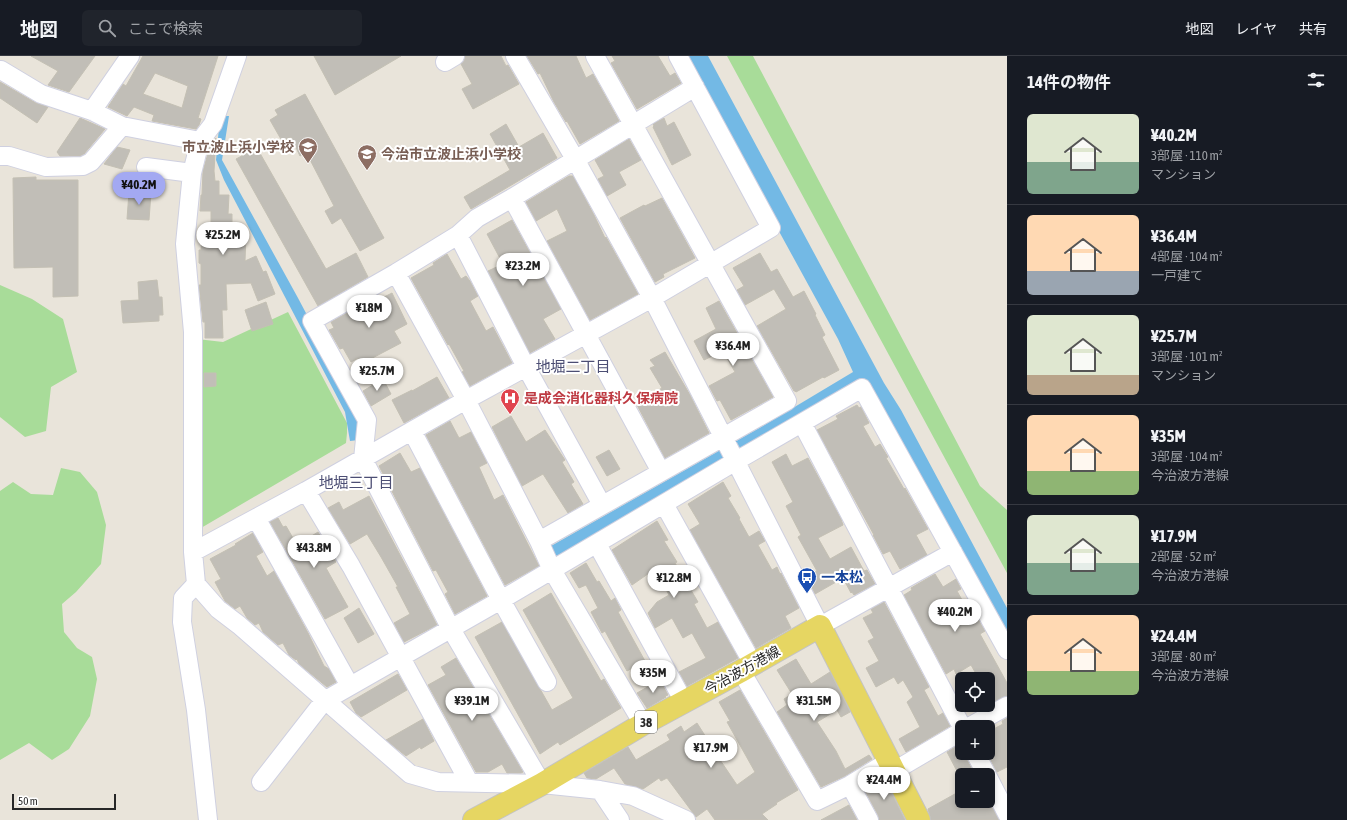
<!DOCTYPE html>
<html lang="ja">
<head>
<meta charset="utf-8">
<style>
  :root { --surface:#171b24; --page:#20242c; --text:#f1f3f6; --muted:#9ea1a6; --line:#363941; --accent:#a3a9f2 }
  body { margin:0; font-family:"Asap Condensed","Noto Sans JP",sans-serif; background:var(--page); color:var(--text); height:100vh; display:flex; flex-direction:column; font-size:15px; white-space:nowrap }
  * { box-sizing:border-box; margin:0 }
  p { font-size:13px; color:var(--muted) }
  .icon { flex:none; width:22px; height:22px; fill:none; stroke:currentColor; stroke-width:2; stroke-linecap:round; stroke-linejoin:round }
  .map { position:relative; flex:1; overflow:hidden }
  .drawer { display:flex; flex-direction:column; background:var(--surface); width:340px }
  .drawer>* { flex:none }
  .tools { position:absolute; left:955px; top:616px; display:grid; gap:8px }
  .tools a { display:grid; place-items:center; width:40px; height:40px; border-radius:6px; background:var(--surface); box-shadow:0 2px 6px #0003; font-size:20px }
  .scale { position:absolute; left:12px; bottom:10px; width:104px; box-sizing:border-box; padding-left:4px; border:2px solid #272727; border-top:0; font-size:11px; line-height:14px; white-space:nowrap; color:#272727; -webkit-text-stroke:3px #fff; paint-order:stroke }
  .price { position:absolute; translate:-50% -34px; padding:0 9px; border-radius:14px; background:#fff; color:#222; font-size:13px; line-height:26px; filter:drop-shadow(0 1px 2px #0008) }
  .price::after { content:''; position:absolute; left:50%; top:24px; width:12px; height:9px; margin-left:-6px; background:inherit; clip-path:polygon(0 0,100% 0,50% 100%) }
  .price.on { background:var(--accent); color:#111 }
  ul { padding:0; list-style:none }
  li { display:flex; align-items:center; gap:12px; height:100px; padding:0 20px }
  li+li { border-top:1px solid var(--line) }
  li span { display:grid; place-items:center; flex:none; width:112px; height:80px; border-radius:6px; color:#555 }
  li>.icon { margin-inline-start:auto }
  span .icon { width:48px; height:48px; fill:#fffc; stroke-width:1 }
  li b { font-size:17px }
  h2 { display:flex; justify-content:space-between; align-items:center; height:48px; padding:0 20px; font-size:17px }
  header { display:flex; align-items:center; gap:24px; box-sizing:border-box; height:56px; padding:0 20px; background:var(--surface); border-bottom:1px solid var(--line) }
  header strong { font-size:19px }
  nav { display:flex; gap:22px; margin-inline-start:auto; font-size:14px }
  .search { width:280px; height:36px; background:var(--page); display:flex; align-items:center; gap:10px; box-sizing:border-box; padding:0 14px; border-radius:6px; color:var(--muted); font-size:15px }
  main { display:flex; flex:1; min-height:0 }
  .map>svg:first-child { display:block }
  .green { fill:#a8dc99 }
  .water { fill:#73b9e5 }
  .building { fill:#c1beb7; stroke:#c4c0b4; fill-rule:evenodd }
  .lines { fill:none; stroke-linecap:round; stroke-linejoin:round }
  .minor-casing { stroke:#cfd0e0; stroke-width:20 }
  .major-casing { stroke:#c3c3c3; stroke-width:24 }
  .minor { stroke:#fff; stroke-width:18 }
  .major { stroke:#e6d662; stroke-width:22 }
  .labels { text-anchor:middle; stroke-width:4; stroke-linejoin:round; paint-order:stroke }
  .shield { fill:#fff; stroke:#686868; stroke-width:1 }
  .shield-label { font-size:13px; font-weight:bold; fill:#272727 }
  .education-label { font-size:14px; font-weight:bold; fill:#785e54; stroke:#fff; text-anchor:end }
  .health-label { font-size:14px; font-weight:bold; fill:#be3a42; stroke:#fff; text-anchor:start }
  .transit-label { font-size:14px; font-weight:bold; fill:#164399; stroke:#fff; text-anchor:start }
  .street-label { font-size:14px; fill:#272727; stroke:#fff }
  .neighbourhood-label { font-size:15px; fill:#4c4e74; stroke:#fff }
</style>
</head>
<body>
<header>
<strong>地図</strong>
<div class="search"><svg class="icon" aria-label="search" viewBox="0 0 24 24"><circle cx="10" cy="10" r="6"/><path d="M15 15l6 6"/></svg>ここで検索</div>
<nav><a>地図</a><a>レイヤ</a><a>共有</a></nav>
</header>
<main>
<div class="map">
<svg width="1007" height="764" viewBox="0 0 1007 764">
  <rect width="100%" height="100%" fill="#e9e4da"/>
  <!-- green -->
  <path class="green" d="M727 0H753L980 430 1007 454V517Z
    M0 229 32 243 63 263 77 316 51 331 46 375 25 381 0 361Z
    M288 256 347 367V377L346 387 201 472 197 283 223 286Z
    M61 412 80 416 97 436 106 469 101 508 76 536 62 548 64 576 77 592 92 601 97 623 90 660 69 693 52 704 29 687 0 704V435L13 426 31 438 53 439Z"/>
  <!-- water -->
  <path class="water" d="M686 0H708L884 327 901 354 1007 552V587L861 328 557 503 551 490 761 371 853 316 838 283 741 106Z
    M220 60H229L222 104 298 242 352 344 363 367 359 384 350 385 345 356 224 124 216 104Z"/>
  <!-- building -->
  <path class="building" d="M31 0H95L69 36 48 29 58 15Z
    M143 0H218L198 62 201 63 199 69 196 73 152 65 154 59 134 51 127 60 108 51 123 28 126 30ZM155 17 188 30 182 52 143 38Z
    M314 0H401L335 39Z
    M465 0H501L506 10 508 9 519 28 473 53 462 33 472 28 461 8 464 5Z
    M527 0H576L586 22 593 18 619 65 580 88 567 65 566 66 554 46 540 17 538 18Z
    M612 0H658L670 20 675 17 681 27 637 53 611 7 615 5Z
    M0 26 36 47 48 51 37 67 0 42Z
    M305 38 384 182 360 195 341 162 332 168 325 155 334 150 306 96 300 100 291 81 282 85 270 64 278 59 275 54Z
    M80 62 105 73 84 98 80 100H60L57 96Z
    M664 62 667 70 674 66 691 99 672 109 653 71 654 70 653 68Z
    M506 68 519 91 543 77 557 102 471 153 464 141 510 114 490 78Z
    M216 82 214 115 215 125H219V139H229L228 158H232V180H246L245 205 256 200 263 216 266 215 275 238 258 245 251 227 226 228 227 254H222L223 282H205V266H203L199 229H201V208L199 207V194H201L202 178 211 179V155H200L201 139H202L203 115 210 90Z
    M629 83 641 104 619 116 626 129 607 140 598 123 604 120 595 104Z
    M117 91 130 94 122 113 104 108Z
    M257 92 326 213 356 197 368 221 318 250 236 103Z
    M569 120H573L594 159 605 182 606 181 638 238 590 264 547 185 567 175 557 153 536 165 526 146Z
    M36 121V124H78V240L53 241V211L14 212 13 122Z
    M129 136 151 137 149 164 127 163Z
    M662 142 695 202 663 218 664 221 655 226 620 162 644 149 645 150Z
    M512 164 561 253 543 263 555 283 530 297 488 215 503 208 487 178Z
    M760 197 771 216 777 213 793 241 804 235 816 258 815 259 825 279 822 281 839 314 824 322 823 321 796 336 795 335H794L757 270 786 253 774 233 745 249 737 234 744 230 733 212Z
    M447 198 461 223 466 220 470 225 478 240 470 245 486 275 493 271 512 307 470 330 462 316 464 315 449 288 448 289 411 222 434 209 433 207Z
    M157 224 159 241H162L163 259H159V265L123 267 121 245 139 244 138 226Z
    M392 237 407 268 394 275 401 287 361 308 358 302 351 306 343 292 340 293 329 274 334 272 331 266 378 239 380 243Z
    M719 245 773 341 731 364 720 344 717 345 709 330 735 316 723 295 704 304 694 285 716 273 706 252Z
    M266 246 273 268 252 275 245 254Z
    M665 296 690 339 709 377 665 402 636 347 662 332 650 312 655 310 650 304Z
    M204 317H216V330L204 331Z
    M437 321 449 342 404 367 392 344 412 334V335Z
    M383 323 391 338 371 350 363 335Z
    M857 349 859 352 861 351 869 367 863 370 875 391 880 388 888 401 886 402 904 433 905 432 928 473 916 479 927 499 900 513 890 495 883 498 873 479H874L817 374 838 363 836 360Z
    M511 360 526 386 545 374 565 404 562 406 574 426 571 428 583 448 568 457 543 418 522 430 492 371Z
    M450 365 459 382 471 376 487 407 479 411 494 444 503 439 539 510 505 529 426 379Z
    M609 394 620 413 607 420 596 401Z
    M400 397 411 416 420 412 487 540 455 558 445 538 448 536 436 514 433 515 379 410Z
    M786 398 792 410 808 402 841 463 843 469 818 482 830 503 851 491 864 515 867 514 875 528 854 539 852 536 851 537 843 522 815 538 807 521 817 515 798 481 801 479 786 450 793 446 772 406Z
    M723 426 731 440 728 442 740 462 739 463 749 481 759 475 765 485 758 489 772 514 777 511 780 518 781 517 799 552 785 560 791 572 756 592 690 474 700 468 688 448Z
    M369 440 437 569 404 586 394 567 410 558 396 531H398L381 501 367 478 350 488 328 452 339 446 343 454Z
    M278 462 283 471 286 470 297 489 318 476 336 506 326 512 348 551 325 563 270 466Z
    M657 465 668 484 664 485 677 506 675 507 698 546 694 548 707 572 718 566 738 602 687 630 679 616 706 602 692 577 683 582 672 562 655 572 648 557 657 546 669 539 655 513 632 529 612 494Z
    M253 477 263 496 256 500 267 520 274 515 308 577 324 610 329 613 336 626 327 631 299 608 297 603 296 604 289 599 283 587 278 589 263 576 259 567 255 569 247 562 240 550 235 553 225 545 215 526 221 523 210 503 236 489 235 488Z
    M586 507 597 526 599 525 611 545 615 542 621 554 618 556 645 605 627 615 605 575 602 577 591 556 598 552 586 529 579 532 570 517Z
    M935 518 943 531 956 523 961 533 957 535 971 560 975 558 985 575 980 578 1007 627V640L991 647 988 642V623H979L971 609 956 618 954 613 946 618 904 539 912 534 911 532Z
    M551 537 601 625 604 623 621 652 560 689 558 686 540 698 475 581 502 566 552 654 573 642 523 554Z
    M884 546 929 631 924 634 938 660 943 657 950 670 906 696 899 683 920 671 907 646 913 641 903 624 898 628 894 621 876 631 866 612 879 605 868 585 874 582 863 562 873 557 871 553Z
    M359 552 374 578 358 587 344 562Z
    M456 602 523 716 521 717H507L502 708 488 716H476L428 629 446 619 441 611Z
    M796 603 811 628 830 616 850 656 841 661 837 654 817 666 836 695 845 713 869 699 872 703 845 720 821 731 777 656 787 649 784 643 792 638 777 614Z
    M398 618 407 634 361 661 356 657 350 646Z
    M660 624 668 639 665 640 666 641 647 652 637 637Z
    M740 634 798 734 776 747 777 748 762 758 768 764H715L707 753 696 761 667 722 661 725 659 722 643 733 625 728 614 712 596 723 587 722 584 717 628 691 636 704 670 684 667 679 681 670 684 676 697 667 711 689H710L737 729 755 716 727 666 730 665 719 646Z
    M1007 662V711L997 716 987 697H988V676L1003 668 1002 665Z
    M423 663 434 685 421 693 420 691 406 700 386 684Z
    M960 688 962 692V697H965L966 702 975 719H959L947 696Z
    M882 721 886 726 905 764H879L878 759 864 733Z
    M962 734V745H989L999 764H931L928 753Z
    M849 749 857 764H821Z"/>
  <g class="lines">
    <!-- minor casing -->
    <g class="minor-casing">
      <path id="minor" d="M237 0 213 68 200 85 192 117 185 188 193 276V496L196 528 218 553 239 569 410 718 438 726 542 728 600 734 633 740 686 764
        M515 0 575 103 652 242 820 570 953 496
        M445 6 455 0
        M1 14 41 38 92 55 122 70 200 85
        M92 55 130 0
        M0 100H9L46 111 83 110 91 106 122 70
        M146 111 192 117
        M458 179 477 162 512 142
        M396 217 466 344 539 485 552 514 643 668
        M802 367 962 671
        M412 375 501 544 547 626
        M661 416 512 142 695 31
        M306 435 256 462 350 630
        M664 448 753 608
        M539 485 787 345 595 0
        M597 488 684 646
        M193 496 256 462
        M196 528 183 542 182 566 196 654 208 764
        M741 615 817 745 850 729 889 705
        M969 671 1007 650
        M975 697 987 719
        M894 715 962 675
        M988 721 1007 758
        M261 726 324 645 501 544 736 405 862 332 1007 594
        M469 726 351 510 306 435 466 344 652 242 771 172 678 0
        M542 728 451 573 363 403 367 364 312 265 396 217 458 179 526 311 602 449
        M850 729 869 764
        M600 734 620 764"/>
    </g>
    <!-- major casing -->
    <g class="major-casing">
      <path id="major" d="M474 764 542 728 643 668 741 615 820 570 919 764"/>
    </g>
    <!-- minor -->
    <use href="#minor" class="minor"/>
    <!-- major -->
    <use href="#major" class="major"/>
  </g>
  <!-- icons -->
  <defs>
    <g id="school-pin" transform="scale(1)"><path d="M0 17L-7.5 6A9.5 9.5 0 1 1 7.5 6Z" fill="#8d6e63" stroke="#fff"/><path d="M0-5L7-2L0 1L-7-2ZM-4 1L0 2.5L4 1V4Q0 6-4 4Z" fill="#fff"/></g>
    <g id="hospital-pin" transform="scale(1)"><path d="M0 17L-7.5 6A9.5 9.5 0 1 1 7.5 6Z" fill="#e0444e" stroke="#fff"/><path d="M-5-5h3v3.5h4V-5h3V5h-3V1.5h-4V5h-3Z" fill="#fff"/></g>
    <g id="bus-pin" transform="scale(1)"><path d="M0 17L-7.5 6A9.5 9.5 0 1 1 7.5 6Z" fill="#1a4fb4" stroke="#fff"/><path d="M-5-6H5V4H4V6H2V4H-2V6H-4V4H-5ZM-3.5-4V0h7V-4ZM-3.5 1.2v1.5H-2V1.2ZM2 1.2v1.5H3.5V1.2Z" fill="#fff"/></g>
  </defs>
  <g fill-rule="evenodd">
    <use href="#school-pin" x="308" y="91"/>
    <use href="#school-pin" x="367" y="98"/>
    <use href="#hospital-pin" x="510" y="342"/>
    <use href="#bus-pin" x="807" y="521"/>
  </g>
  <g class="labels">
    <!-- shield labels -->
    <rect class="shield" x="635" y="655" width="22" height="22" rx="3"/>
    <g class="shield-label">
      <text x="646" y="671">38</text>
    </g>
    <!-- education labels -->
    <g class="education-label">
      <text x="294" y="96">市立波止浜小学校</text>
      <text x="381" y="103" text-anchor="start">今治市立波止浜小学校</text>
    </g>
    <!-- health labels -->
    <g class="health-label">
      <text x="524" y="347">是成会消化器科久保病院</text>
    </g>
    <!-- transit labels -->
    <g class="transit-label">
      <text x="821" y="526">一本松</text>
    </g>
    <!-- street labels -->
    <g class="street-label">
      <text transform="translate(742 614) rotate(-29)" y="5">今治波方港線</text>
    </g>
    <!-- neighbourhood labels -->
    <g class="neighbourhood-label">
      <text x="573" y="316">地堀二丁目</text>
      <text x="356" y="432">地堀三丁目</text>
    </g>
  </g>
</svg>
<div class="tools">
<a><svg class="icon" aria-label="locate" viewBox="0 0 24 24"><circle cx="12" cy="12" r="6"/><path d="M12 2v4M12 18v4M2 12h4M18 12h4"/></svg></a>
<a>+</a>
<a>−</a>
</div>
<div class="scale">50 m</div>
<b class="price on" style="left:139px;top:150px">¥40.2M</b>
<b class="price" style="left:223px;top:200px">¥25.2M</b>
<b class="price" style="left:523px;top:231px">¥23.2M</b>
<b class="price" style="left:369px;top:273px">¥18M</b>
<b class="price" style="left:733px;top:311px">¥36.4M</b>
<b class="price" style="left:377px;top:336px">¥25.7M</b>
<b class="price" style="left:314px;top:513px">¥43.8M</b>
<b class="price" style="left:674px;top:543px">¥12.8M</b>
<b class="price" style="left:955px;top:577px">¥40.2M</b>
<b class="price" style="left:653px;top:638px">¥35M</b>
<b class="price" style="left:472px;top:666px">¥39.1M</b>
<b class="price" style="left:814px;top:666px">¥31.5M</b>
<b class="price" style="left:711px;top:713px">¥17.9M</b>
<b class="price" style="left:884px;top:745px">¥24.4M</b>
</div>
<section class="drawer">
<h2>14件の物件<svg class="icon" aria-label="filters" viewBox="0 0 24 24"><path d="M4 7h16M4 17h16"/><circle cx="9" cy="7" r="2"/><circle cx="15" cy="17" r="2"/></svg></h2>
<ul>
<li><span style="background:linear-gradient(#dfe7d0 60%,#7fa58c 0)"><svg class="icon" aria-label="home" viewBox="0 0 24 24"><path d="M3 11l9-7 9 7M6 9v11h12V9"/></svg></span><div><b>¥40.2M</b><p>3部屋 · 110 m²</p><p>マンション</p></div></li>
<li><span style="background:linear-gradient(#ffd9b3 70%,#9aa5b1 0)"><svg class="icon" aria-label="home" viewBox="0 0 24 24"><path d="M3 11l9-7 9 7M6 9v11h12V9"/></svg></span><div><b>¥36.4M</b><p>4部屋 · 104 m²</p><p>一戸建て</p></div></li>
<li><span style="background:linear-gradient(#dfe7d0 75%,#b9a48a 0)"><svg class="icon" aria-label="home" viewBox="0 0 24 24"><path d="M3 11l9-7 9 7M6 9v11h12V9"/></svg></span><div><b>¥25.7M</b><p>3部屋 · 101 m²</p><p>マンション</p></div></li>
<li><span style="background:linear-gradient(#ffd9b3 70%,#8fb573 0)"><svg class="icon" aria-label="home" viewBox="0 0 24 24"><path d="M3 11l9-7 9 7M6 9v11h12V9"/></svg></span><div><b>¥35M</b><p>3部屋 · 104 m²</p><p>今治波方港線</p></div></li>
<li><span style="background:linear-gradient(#dfe7d0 60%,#7fa58c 0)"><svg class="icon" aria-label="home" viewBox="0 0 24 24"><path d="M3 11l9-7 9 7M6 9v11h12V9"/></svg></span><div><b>¥17.9M</b><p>2部屋 · 52 m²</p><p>今治波方港線</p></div></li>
<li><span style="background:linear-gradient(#ffd9b3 70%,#8fb573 0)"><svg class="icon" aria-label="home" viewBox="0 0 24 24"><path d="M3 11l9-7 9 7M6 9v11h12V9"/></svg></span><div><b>¥24.4M</b><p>3部屋 · 80 m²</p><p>今治波方港線</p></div></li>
</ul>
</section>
</main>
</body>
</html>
